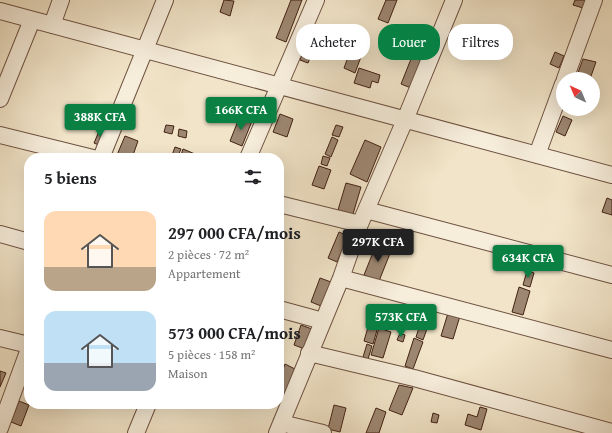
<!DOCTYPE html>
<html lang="fr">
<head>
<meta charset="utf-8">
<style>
  :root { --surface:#fff; --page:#f2f2f2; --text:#202124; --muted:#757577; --accent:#0b8043 }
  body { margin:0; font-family:"Gentium Book Plus",serif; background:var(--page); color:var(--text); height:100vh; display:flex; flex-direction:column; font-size:15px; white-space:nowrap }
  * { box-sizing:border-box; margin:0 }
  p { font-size:13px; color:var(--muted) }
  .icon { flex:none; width:22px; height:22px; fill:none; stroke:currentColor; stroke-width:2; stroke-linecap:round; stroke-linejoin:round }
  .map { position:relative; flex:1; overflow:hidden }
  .details { position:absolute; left:24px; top:153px; width:260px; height:256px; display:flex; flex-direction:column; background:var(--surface); border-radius:16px; box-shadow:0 4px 16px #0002 }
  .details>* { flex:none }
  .banner { position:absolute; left:296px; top:24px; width:256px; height:36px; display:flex; gap:8px }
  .needle { width:26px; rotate:316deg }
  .tools { position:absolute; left:556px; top:72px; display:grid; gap:8px }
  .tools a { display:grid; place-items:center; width:44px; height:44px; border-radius:50%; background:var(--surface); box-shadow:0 4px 16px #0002; font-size:20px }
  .price { position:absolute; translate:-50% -34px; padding:0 9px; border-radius:4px; background:var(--accent); color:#fff; font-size:13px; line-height:26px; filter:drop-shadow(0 1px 2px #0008) }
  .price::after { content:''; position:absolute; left:50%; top:24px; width:12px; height:9px; margin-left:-6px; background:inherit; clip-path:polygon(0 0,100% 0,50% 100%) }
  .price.on { background:#222; color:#fff }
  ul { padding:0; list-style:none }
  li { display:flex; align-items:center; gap:12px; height:100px; padding:0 20px }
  li span { display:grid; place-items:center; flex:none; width:112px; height:80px; border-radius:12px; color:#555 }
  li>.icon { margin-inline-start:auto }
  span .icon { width:48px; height:48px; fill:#fffc; stroke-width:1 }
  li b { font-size:17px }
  h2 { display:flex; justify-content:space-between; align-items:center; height:48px; padding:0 20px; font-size:17px }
  .pill { padding:0 14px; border-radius:16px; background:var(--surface); box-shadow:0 4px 16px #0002; font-size:14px; line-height:36px }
  .pill.on { background:var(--accent); color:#fff }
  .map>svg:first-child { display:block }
  .building { fill:#9d8772; stroke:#432214 }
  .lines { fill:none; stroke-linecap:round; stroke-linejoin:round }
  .minor-casing { stroke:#6e5241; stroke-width:18 }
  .minor { stroke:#f6eddb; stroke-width:16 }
</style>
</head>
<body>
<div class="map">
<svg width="612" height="433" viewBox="0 0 612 433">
  <rect width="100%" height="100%" fill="#f1e4c8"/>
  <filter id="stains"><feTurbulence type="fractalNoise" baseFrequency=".005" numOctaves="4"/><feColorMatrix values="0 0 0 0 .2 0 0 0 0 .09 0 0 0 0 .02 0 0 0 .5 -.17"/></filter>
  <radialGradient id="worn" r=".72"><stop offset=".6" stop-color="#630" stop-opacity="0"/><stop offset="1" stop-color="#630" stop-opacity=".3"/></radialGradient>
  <!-- building -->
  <path class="building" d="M224 0 234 1 230 16 220 12Z
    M291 0H302L286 42 276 38Z
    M386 0H397L388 23 378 19Z
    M575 0H586L583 8 573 5Z
    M354 41 365 46 355 73 344 68Z
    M305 45 314 48 308 63 300 60Z
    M555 52 564 56 559 68 550 64Z
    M413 54 423 58 411 88 401 84Z
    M583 59 596 62 590 79 576 78Z
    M359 68 380 75 378 83 372 81 370 88 354 83Z
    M280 114 293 119 287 137 273 132Z
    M240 116 252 121 242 146 230 141Z
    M563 116 572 120 565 136 556 132Z
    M166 125 174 126 172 134 164 132Z
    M336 125 343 127 339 137 332 135Z
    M100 129 107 132 101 146 94 143Z
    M179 129 187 131 186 138 178 136Z
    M125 136 138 141 132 158 117 155Z
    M332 137 338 140 331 157 325 154Z
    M365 140 381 147 367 182 350 174Z
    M175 147 181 149 177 158H171Z
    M183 149 195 154 193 158H180Z
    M323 156 330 158 327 166 321 164Z
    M319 166 331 170 324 189 312 185Z
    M346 183 361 187 353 214 338 210Z
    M607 198 612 200V215L602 212Z
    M339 232 348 236 337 262 328 258Z
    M376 245 391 251 379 281 364 275Z
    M527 271 534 273 530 287 523 285Z
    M320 278 331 282 321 306 311 302Z
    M519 287 530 291 523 315 512 312Z
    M414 302 426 307 421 318 410 314Z
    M426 307 434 309 423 340 416 337Z
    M448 313 460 316 453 339 441 336Z
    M301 325 312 329 305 349 294 345Z
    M368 327 377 330 373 344 364 341Z
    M379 328 391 332 383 358 371 355Z
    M400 333 405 335 403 342 397 340Z
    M414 338 423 342 413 369 405 366Z
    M367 344 372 346 368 359 363 357Z
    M285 364 295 369 285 394 279 392V380Z
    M0 371 6 373 0 387Z
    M399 385 413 388 402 415 389 410Z
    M19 401 29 405 21 426 11 422Z
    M334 405 346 408 340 432 328 429Z
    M480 407 487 409 481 430 465 425 468 414 477 417Z
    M376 408 386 412 379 433H366Z
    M433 413 439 415 437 423 431 422Z"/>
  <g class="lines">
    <!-- minor casing -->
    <g class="minor-casing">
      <path id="minor" d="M0 11 612 175
        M52 25 61 0
        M565 79 594 0
        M0 99 32 20
        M0 135 93 158
        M537 155 563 84
        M101 158 165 0
        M248 158 316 0
        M279 204 360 224
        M366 210 612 275
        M0 234 29 242
        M341 278 612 350
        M279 309 323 321
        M0 338 29 345
        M309 353 414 378 612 432
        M281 423 323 433
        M0 428 29 349
        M136 433 148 404
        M277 433 341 278 360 224 405 120 454 0"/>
    </g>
    <!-- minor -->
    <use href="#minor" class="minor"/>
  </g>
  <rect width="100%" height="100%" filter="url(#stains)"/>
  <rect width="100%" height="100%" fill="url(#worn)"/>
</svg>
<div class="tools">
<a><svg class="needle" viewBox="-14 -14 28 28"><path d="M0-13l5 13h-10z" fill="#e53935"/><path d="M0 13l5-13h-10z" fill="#757577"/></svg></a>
</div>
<b class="price" style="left:241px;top:131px">166K CFA</b>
<b class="price" style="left:100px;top:138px">388K CFA</b>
<b class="price on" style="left:378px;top:263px">297K CFA</b>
<b class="price" style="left:528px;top:279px">634K CFA</b>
<b class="price" style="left:401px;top:338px">573K CFA</b>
<div class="banner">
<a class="pill">Acheter</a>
<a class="pill on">Louer</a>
<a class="pill">Filtres</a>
</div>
<section class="details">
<h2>5 biens<svg class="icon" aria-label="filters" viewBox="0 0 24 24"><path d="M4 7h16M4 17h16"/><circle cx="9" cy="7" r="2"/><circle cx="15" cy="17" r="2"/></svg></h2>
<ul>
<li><span style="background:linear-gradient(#ffd9b3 70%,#b9a48a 0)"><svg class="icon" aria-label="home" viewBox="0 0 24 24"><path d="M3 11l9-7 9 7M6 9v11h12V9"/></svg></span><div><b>297 000 CFA/mois</b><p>2 pièces · 72 m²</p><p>Appartement</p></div></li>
<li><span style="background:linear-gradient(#bfe0f5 65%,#9aa5b1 0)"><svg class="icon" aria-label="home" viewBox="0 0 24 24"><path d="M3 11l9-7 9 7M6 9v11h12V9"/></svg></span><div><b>573 000 CFA/mois</b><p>5 pièces · 158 m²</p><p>Maison</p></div></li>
</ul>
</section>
</div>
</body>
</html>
